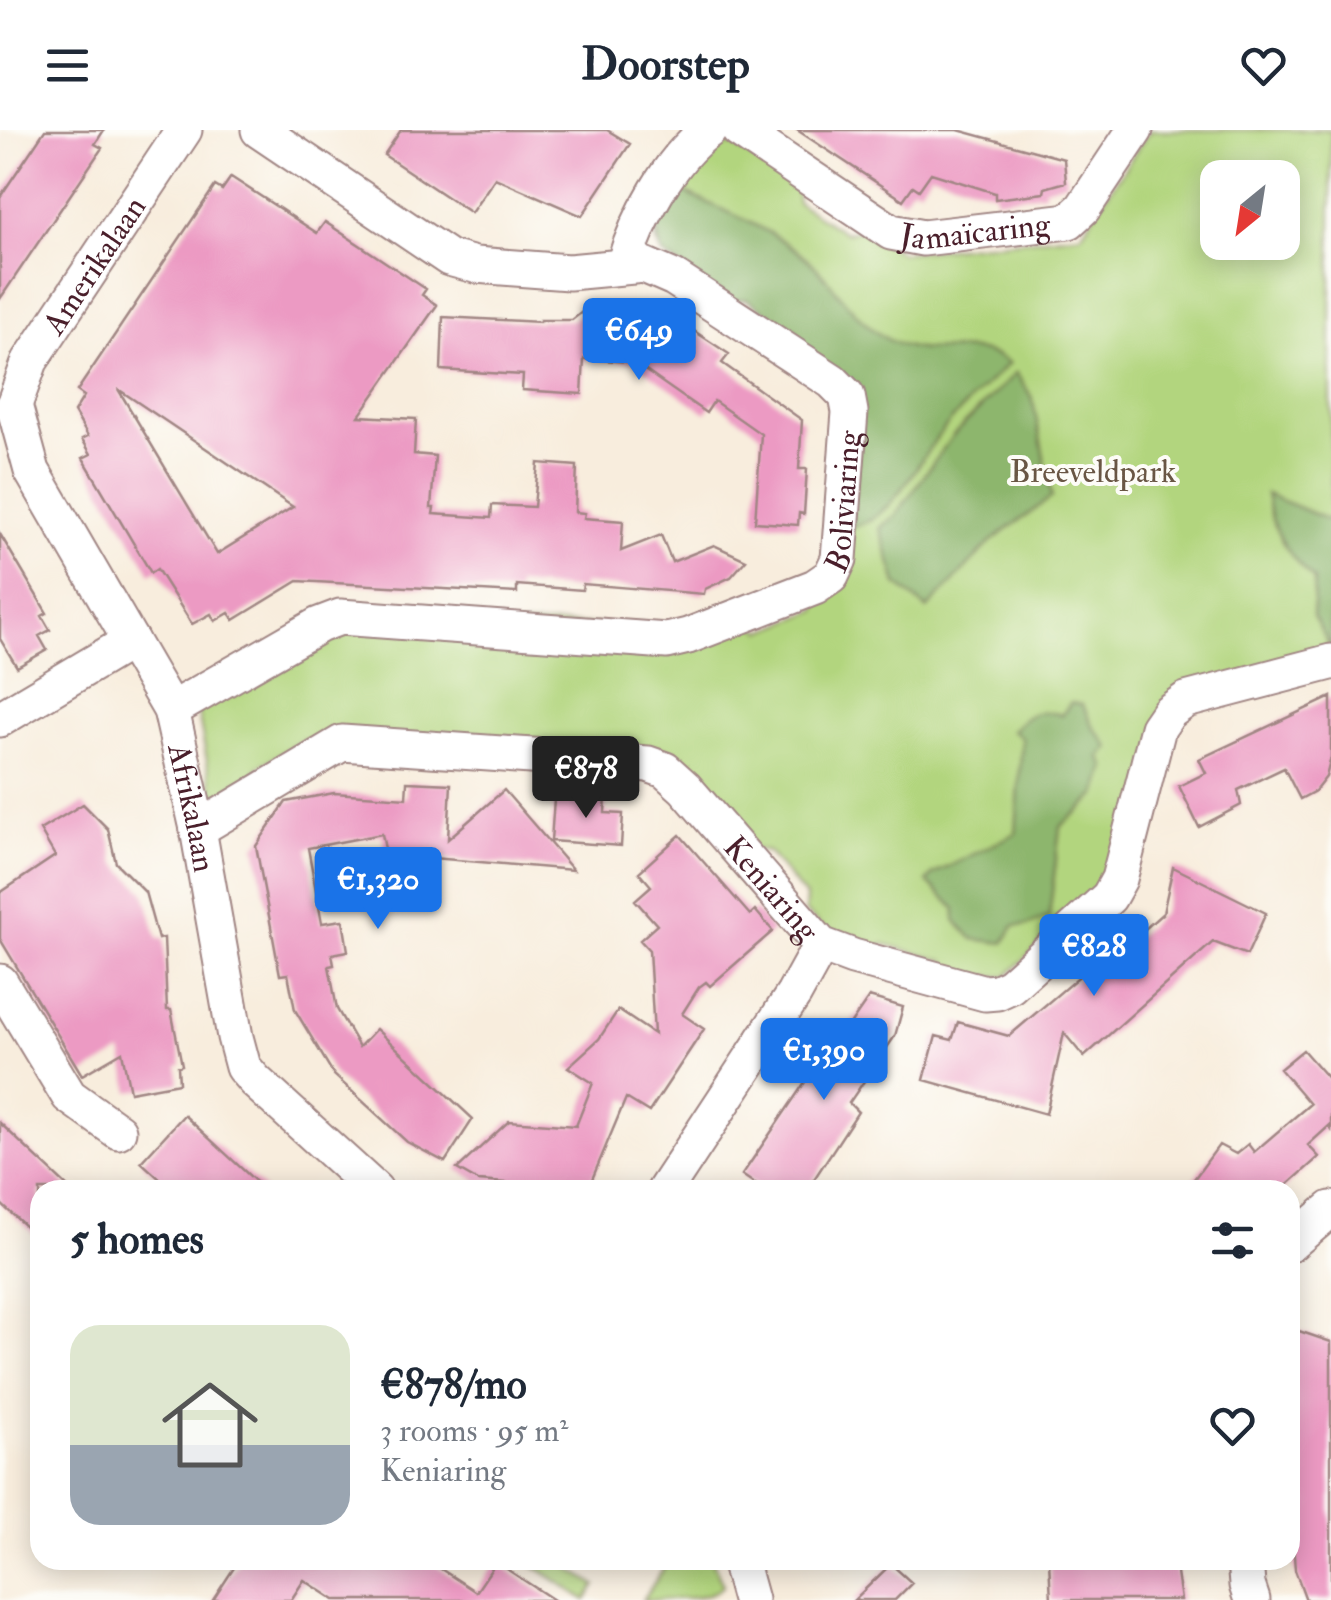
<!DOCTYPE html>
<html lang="en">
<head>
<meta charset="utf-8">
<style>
  :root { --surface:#fff; --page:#f2f2f3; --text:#1f2937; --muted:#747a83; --accent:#1a73e8 }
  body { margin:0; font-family:"IM FELL Double Pica",serif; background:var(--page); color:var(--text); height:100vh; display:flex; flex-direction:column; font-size:38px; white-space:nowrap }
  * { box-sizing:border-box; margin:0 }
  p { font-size:32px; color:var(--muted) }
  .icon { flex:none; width:55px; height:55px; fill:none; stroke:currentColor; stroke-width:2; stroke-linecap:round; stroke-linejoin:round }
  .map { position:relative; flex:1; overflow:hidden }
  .drawer { position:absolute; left:30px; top:1050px; width:1270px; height:390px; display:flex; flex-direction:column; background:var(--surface); border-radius:30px; box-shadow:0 5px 25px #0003 }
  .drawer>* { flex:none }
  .needle { width:65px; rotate:210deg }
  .buttons { position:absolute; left:1200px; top:30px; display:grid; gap:20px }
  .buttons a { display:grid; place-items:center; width:100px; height:100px; border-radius:20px; background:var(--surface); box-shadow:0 5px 25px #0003; font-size:50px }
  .price { position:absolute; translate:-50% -85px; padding:0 22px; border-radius:10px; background:var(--accent); color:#fff; font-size:32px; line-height:65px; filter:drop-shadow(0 2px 5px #0008) }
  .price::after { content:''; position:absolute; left:50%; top:60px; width:30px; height:22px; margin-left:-15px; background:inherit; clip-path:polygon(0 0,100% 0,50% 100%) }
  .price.active { background:#222; color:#fff }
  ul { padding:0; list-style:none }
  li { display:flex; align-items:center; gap:30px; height:250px; padding:0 40px }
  li span { display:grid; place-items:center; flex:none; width:280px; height:200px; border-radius:30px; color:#555 }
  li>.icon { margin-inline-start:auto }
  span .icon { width:120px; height:120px; fill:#fffc; stroke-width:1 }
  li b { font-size:42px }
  h2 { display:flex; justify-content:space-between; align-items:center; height:120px; padding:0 40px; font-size:42px }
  header { display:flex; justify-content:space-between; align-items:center; height:130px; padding:0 40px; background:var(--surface); font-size:45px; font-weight:700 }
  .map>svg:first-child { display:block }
  .green { fill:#b2d57e; stroke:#7e7a54; stroke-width:2.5; fill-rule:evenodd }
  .forest { fill:#8db66d; stroke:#6c6a4c; stroke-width:2.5 }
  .building { fill:#ec9ac3; fill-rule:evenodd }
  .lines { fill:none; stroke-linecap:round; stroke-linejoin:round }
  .minor-casing { stroke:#a18684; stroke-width:39 }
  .minor { stroke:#fff; stroke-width:35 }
  .labels { text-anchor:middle; stroke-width:8; stroke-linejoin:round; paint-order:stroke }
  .street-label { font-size:32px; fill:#4a1f2b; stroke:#fdfcf7 }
  .park-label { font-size:32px; fill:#695644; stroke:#fdfcf7 }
</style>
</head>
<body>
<header><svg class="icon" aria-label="menu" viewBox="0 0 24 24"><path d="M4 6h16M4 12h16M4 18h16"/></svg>Doorstep<svg class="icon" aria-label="heart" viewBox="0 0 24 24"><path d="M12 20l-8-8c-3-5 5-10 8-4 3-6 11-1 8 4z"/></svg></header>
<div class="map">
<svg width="1331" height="1470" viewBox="0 0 1331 1470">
  <rect width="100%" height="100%" fill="#fdfcf7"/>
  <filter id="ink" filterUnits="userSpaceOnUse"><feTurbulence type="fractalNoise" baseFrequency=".01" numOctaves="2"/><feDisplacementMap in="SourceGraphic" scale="20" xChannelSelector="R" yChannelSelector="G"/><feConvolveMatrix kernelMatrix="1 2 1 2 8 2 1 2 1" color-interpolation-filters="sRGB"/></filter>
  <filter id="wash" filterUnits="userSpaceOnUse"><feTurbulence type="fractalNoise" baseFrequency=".0048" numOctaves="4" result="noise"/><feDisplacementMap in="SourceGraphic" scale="40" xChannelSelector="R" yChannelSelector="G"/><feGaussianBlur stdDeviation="2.25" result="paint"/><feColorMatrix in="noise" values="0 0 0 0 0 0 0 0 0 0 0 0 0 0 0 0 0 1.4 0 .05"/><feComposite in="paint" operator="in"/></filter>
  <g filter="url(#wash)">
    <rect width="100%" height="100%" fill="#f8eddd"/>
    <!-- green -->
    <path class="green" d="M1150 0H1331V522L1186 559 1111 746 1006 847 953 844 945 831 884 814 871 821 843 814 805 782 806 768 768 722 751 719 685 642 304 610 258 637 254 651 215 673 197 578 333 497 750 493 763 501 817 480 860 279 800 219 797 202 746 169 730 171 661 123 656 111 659 85 706 20 724 15 734 16 796 54 798 73 845 103 862 99 901 123 1081 104ZM1218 48H1282V112H1218Z
      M525 1430H574L569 1438 596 1455 586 1470Z
      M653 1430H712L723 1455C712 1470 666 1470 643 1470L664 1438Z"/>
    <!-- forest -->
    <path class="forest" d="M675 58C718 78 767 96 804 126 835 152 859 200 898 214 937 229 970 207 1009 233 986 255 962 277 942 301 916 333 894 388 852 397L860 279 800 219 797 202 746 169 730 171 661 123 656 96Z
      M1016 243 1032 267 1052 367 993 410 927 479 897 454 880 398 896 385 953 305Z
      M1266 364 1331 391V518L1313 486 1314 450C1287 425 1272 401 1266 364Z
      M1071 572 1082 574 1095 599 1110 618 1100 627 1106 637 1097 665 1060 697 1049 787 1029 795 1014 796 1004 813 973 809 955 790 956 779 927 752 932 745 1016 703 1022 608 1012 601C1028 582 1039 579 1062 585Z"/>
    <g id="blocks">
      <!-- building -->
      <path class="building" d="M45 0H104L95 14 102 18 0 169V67Z
        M401 0H607L630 14 582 86 495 48 471 83 384 25Z
        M797 0H958L1064 29 1066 52 1045 58 1044 63 995 69V63L931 43 919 60 913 56 903 70Z
        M231 47 317 103 325 92 426 159 422 165 437 175 359 286 416 289 414 324 435 326 431 378H434L433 384 491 388 492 375 534 377 538 333 577 336 575 382 585 383 584 388 623 391 621 421 661 405 672 432 714 415 746 430 731 447 705 459 704 464 583 454 582 460 517 455V463L298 451 234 490 229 483 215 491 211 484 192 494 157 439 151 443 83 328 91 324 82 309 88 306 74 282 84 266 77 261 215 56 222 60ZM118 259 293 377 217 424Z
        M587 178 599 193 654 196 678 212 688 197 729 224 722 233 802 290 799 339H807L804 384 799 383 798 395 755 392 761 304 714 271 706 283 633 232 584 229 582 264 522 260 523 245 441 240 443 187 540 192V190H572Z
        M0 404 47 483 42 486 50 500 39 506 47 520 17 537 0 509Z
        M1331 567V627L1326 647 1315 661 1300 669 1284 638 1238 660 1241 675 1199 697 1179 656 1206 643 1199 629Z
        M407 652 451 654 448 709 504 660 573 740 386 724 382 704 308 718 322 793 343 790 348 821 332 824 334 835 329 836 337 879 359 917 376 899 473 989 445 1032 407 1012 334 945 295 880 288 844 280 845 256 716 286 672 334 663 406 668Z
        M573 662 606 665 605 683 623 684 621 716 551 711 554 669 572 670Z
        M83 674 108 699 116 733 145 762 158 809 164 808 167 880H171L182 935 178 936 179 953 130 962 122 922 82 945 0 809V763L55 726 40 700Z
        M680 705 750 785 755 780 773 801 710 856 706 852 699 857 682 884 704 899 649 982 626 968 588 1059 478 1051 457 1039 509 991 576 996 593 953 568 937 599 909 618 880 654 904 649 820 640 810 657 795 635 770 651 756 639 742Z
        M1173 737 1266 783 1247 825 1213 812 1084 927 1064 903 1046 984 924 950 936 906 952 910 958 892 1009 906 1124 808 1128 814 1163 783Z
        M869 867 903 877 895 906 849 973 858 982 807 1060H764L742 1045 839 902 843 905Z
        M1303 920 1331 952V999L1329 996 1308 1015 1319 1027 1282 1060H1186L1219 1015 1236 1024 1248 1014 1254 1022 1310 974 1280 939Z
        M184 985 265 1060H172L141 1032Z
        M0 993 71 1060H40V1110L0 1073Z
        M1296 1200 1331 1212V1470H1306L1295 1440 1290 1367V1218Z
        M239 1430H427L476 1462 496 1432 554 1470H335L304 1450 291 1470H213Z
        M1049 1430H1175L1181 1470H1051Z
        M891 1434 912 1453 895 1470H854Z"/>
    </g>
  </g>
  <g filter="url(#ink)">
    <use href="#blocks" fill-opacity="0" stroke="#a18684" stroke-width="2.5"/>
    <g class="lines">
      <!-- minor casing -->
      <g class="minor-casing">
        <g id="minor">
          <path id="s1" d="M739 0 891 102 923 108 1069 91 1083 78 1135 0"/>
          <path d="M624 135C637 90 670 28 709 0"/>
          <path id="s2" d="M14 275 32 341 171 580 198 699 235 907 243 937 255 951 375 1060"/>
          <path id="s3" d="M14 275 30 231 184 0"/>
          <path id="s4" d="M171 580 319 495 340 487 667 511 688 506 815 457 831 446 839 429 850 282 847 266 832 251 674 148 644 135 569 142 475 135 449 128 259 0"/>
          <path d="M0 589 131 511"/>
          <path id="s5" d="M198 699 342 613 648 634 665 640 685 658 821 815 853 827 985 863 997 862 1010 856 1109 767 1119 749 1158 598 1169 582 1186 570 1331 532"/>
          <path d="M0 852 69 966 118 1001"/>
          <path d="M665 1060 794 864 821 815"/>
          <path d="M1290 1114 1331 1079"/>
          <path d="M739 1430 750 1470"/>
          <path d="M1245 1430 1247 1455 1252 1470"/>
        </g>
      </g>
      <!-- minor -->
      <use href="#minor" class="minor"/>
    </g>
  </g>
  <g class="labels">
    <!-- street labels -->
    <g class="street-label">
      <text dy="11" stroke="none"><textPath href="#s1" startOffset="268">Jamaïcaring</textPath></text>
      <text dy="11" stroke="none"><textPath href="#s3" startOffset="162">Amerikalaan</textPath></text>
      <text dy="11" stroke="none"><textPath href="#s4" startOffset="775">Boliviaring</textPath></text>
      <text dy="11" stroke="none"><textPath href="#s2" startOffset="445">Afrikalaan</textPath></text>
      <text dy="11" stroke="none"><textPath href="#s5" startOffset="652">Keniaring</textPath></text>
    </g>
    <!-- park labels -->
    <g class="park-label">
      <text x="1093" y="352">Breeveldpark</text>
    </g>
  </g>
</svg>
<div class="buttons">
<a><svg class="needle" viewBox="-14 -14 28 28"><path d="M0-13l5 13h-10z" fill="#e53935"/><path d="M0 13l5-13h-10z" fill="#747a83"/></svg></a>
</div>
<b class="price" style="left:639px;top:253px">€649</b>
<b class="price active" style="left:586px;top:691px">€878</b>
<b class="price" style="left:378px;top:802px">€1,320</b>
<b class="price" style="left:1094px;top:869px">€828</b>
<b class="price" style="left:824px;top:973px">€1,390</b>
<section class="drawer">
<h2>5 homes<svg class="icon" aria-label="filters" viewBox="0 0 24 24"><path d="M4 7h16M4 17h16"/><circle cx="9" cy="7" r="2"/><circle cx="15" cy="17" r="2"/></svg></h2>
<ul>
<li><span style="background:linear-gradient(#dfe7d0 60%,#9aa5b1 0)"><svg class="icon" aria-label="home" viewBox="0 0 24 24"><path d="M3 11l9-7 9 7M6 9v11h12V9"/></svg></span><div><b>€878/mo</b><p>3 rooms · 95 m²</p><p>Keniaring</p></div><svg class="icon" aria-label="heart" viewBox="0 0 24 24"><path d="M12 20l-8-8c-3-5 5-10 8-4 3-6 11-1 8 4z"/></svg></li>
</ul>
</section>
</div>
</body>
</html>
